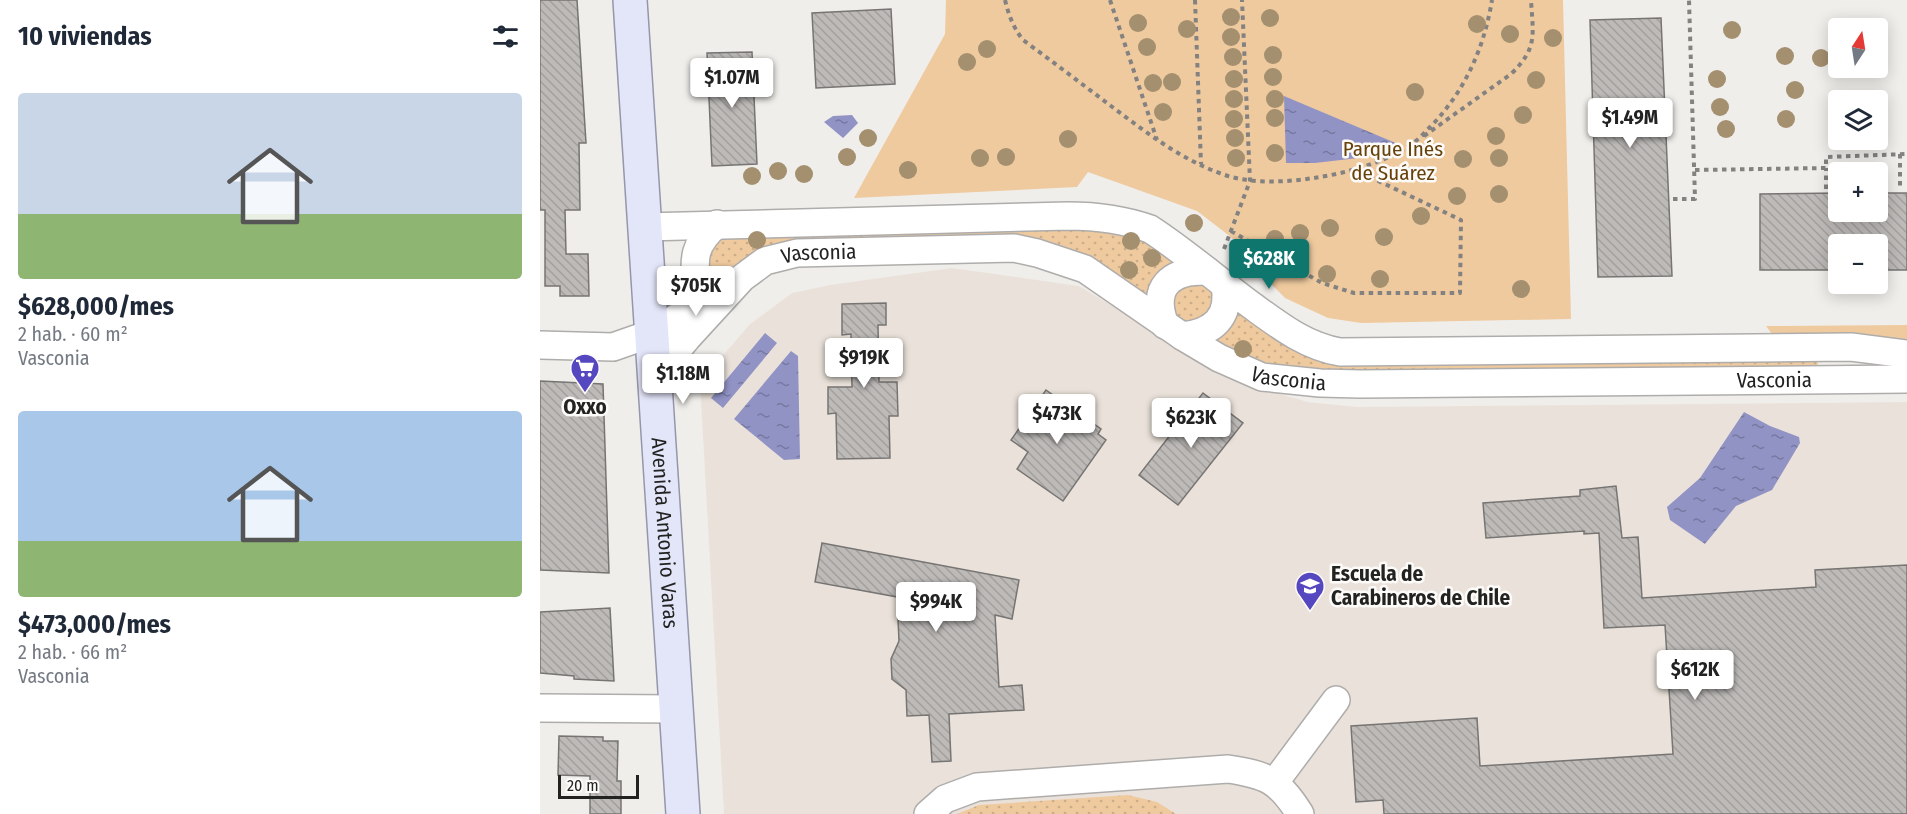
<!DOCTYPE html>
<html lang="es">
<head>
<meta charset="utf-8">
<style>
  :root { --surface:#fff; --page:#f2f2f3; --text:#1f2937; --muted:#747a83; --accent:#0f766e }
  body { margin:0; font-family:"Fira Sans Condensed",sans-serif; background:var(--page); color:var(--text); height:100vh; display:flex; flex-direction:column; font-size:22px; white-space:nowrap }
  * { box-sizing:border-box; margin:0 }
  p { font-size:20px; color:var(--muted) }
  .icon { flex:none; width:33px; height:33px; fill:none; stroke:currentColor; stroke-width:2; stroke-linecap:round; stroke-linejoin:round }
  .map { position:relative; flex:1; overflow:hidden }
  .details { display:flex; flex-direction:column; background:var(--surface); width:540px }
  .details>* { flex:none }
  .needle { width:39px; rotate:12deg }
  .controls { position:absolute; left:1288px; top:18px; display:grid; gap:12px }
  .controls a { display:grid; place-items:center; width:60px; height:60px; border-radius:6px; background:var(--surface); box-shadow:0 3px 15px #0003; font-size:30px }
  .scale { position:absolute; left:18px; bottom:15px; width:81px; box-sizing:border-box; padding-left:6px; border:3px solid #222221; border-top:0; font-size:16px; line-height:21px; white-space:nowrap; color:#222221; -webkit-text-stroke:4px #fdfbf9; paint-order:stroke }
  .price { position:absolute; translate:-50% -51px; padding:0 14px; border-radius:6px; background:#fff; color:#222; font-size:20px; line-height:39px; filter:drop-shadow(0 2px 3px #0008) }
  .price::after { content:''; position:absolute; left:50%; top:36px; width:18px; height:14px; margin-left:-9px; background:inherit; clip-path:polygon(0 0,100% 0,50% 100%) }
  .price.on { background:var(--accent); color:#fff }
  ul { padding:0; list-style:none }
  li { display:grid; align-content:center; gap:12px; height:318px; padding:0 18px }
  li span { display:grid; place-items:center; height:186px; border-radius:6px; color:#555 }
  li>.icon { margin-inline-start:auto }
  span .icon { width:108px; height:108px; fill:#fffc; stroke-width:1 }
  li b { font-size:26px }
  h2 { display:flex; justify-content:space-between; align-items:center; height:72px; padding:0 18px; font-size:26px }
  main { display:flex; flex:1; min-height:0 }
  .map>svg:first-child { display:block }
  .built { fill:#eae2da }
  .grass { fill:url(#grass-dots) }
  .green { fill:#efca9f }
  .water { fill:url(#water-ripples) }
  .building { fill:url(#building-back-hatch); stroke:#777573; stroke-width:1.5 }
  .lines { fill:none; stroke-linecap:round; stroke-linejoin:round }
  .minor-casing { stroke:#afadab; stroke-width:30 }
  .major-casing { stroke:#9496ab; stroke-width:36 }
  .path { stroke:#838280; stroke-width:4; stroke-dasharray:4.5 4.5; stroke-linecap:butt }
  .minor { stroke:#fff; stroke-width:27 }
  .major { stroke:#e3e5f9; stroke-width:33 }
  .tree { fill:#a48f6f }
  .labels { text-anchor:middle; stroke-width:5; stroke-linejoin:round; paint-order:stroke }
  .park-label { font-size:21px; fill:#66410a; stroke:#fdfbf9 }
  .street-label { font-size:21px; fill:#222221; stroke:#fdfbf9 }
  .poi-label { font-size:21px; font-weight:bold; fill:#222221; stroke:#fdfbf9 }
</style>
</head>
<body>
<main>
<section class="details">
<h2>10 viviendas<svg class="icon" aria-label="filters" viewBox="0 0 24 24"><path d="M4 7h16M4 17h16"/><circle cx="9" cy="7" r="2"/><circle cx="15" cy="17" r="2"/></svg></h2>
<ul>
<li><span style="background:linear-gradient(#c9d6e8 65%,#8fb573 0)"><svg class="icon" aria-label="home" viewBox="0 0 24 24"><path d="M3 11l9-7 9 7M6 9v11h12V9"/></svg></span><div><b>$628,000/mes</b><p>2 hab. · 60 m²</p><p>Vasconia</p></div></li>
<li><span style="background:linear-gradient(#a9c7e8 70%,#8fb573 0)"><svg class="icon" aria-label="home" viewBox="0 0 24 24"><path d="M3 11l9-7 9 7M6 9v11h12V9"/></svg></span><div><b>$473,000/mes</b><p>2 hab. · 66 m²</p><p>Vasconia</p></div></li>
</ul>
</section>
<div class="map">
<svg width="1367" height="814" viewBox="0 0 1367 814">
  <defs>
    <pattern id="grass-dots" width="8" height="8" patternUnits="userSpaceOnUse" patternTransform="scale(1.5)"><rect width="8" height="8" fill="#efca9f"/><path d="M2 2h.1M6 6h.1" fill="none" stroke="#cdad89" stroke-width="1.8" stroke-linecap="round"/></pattern>
    <pattern id="water-ripples" width="26" height="14" patternUnits="userSpaceOnUse" patternTransform="scale(1.5)"><rect width="26" height="14" fill="#9193c5"/><path d="M2 4q2-2 4 0t4 0M15 11q2-2 4 0t4 0" fill="none" stroke="#7678a0"/></pattern>
    <pattern id="building-back-hatch" width="6" height="6" patternUnits="userSpaceOnUse" patternTransform="scale(1.5)"><rect width="6" height="6" fill="#bdbab8"/><path d="M-1 5l2 2M0 0l6 6M5-1l2 2" fill="none" stroke="#a2a09e"/></pattern>
  </defs>
  <rect width="100%" height="100%" fill="#f0eeeb"/>
  <!-- built -->
  <path class="built" d="M412 268 539 286 653 354 720 388 768 402 818 407 1367 402V814H184L160 382 210 324 252 293 290 285Z"/>
  <!-- grass -->
  <path class="grass" d="M552 226 595 235 621 250 744 341 1277 360 1279 370 800 371 748 368 726 364 672 342 549 259 510 242 483 236 454 234 276 240 219 251 193 266 181 277 169 267 166 248 179 232Z
    M588 795 617 802 636 814H417L439 805Z"/>
  <!-- green -->
  <path class="green" d="M406 0H1023L1031 319 821 323 788 318 745 298 704 256 700 244 657 211 548 172 537 187 314 198 405 34Z
    M1367 325V340L1235 338 1226 326Z"/>
  <!-- water -->
  <path class="water" d="M744 96 858 144 818 158 775 163H746Z
    M312 115 318 123 303 138 284 122 293 116Z
    M225 333 237 343 183 408 171 398Z
    M251 351 258 356 260 459 244 460 194 419Z
    M1204 412 1230 426 1259 437 1260 443 1232 490 1196 506 1165 544 1130 520 1127 507 1160 478Z"/>
  <!-- building -->
  <path class="building" d="M0 0H37L46 143H39L40 210H25L26 254H48L49 296H20V286H5V210H0Z
    M351 9 355 84 276 88 272 13Z
    M1121 18 1132 276 1058 277 1050 20Z
    M212 52 217 164 172 166 167 53Z
    M1299 193V212H1338V193H1367V270H1338V244H1299V270H1220V194Z
    M346 303V325H338L339 382H357L358 416H349L350 458 297 459 296 413 288 414V387H312L311 334 302 335V304Z
    M0 381 63 384 69 573 0 570Z
    M506 390 561 429 558 434 566 440 523 501 477 469 488 452 471 440Z
    M663 393 703 423 638 505 599 475Z
    M1076 486 1082 538 1098 537 1102 598 1276 587 1275 570 1367 565V814H844L843 800 816 802 811 726 937 718 940 766 1133 754 1125 625 1064 628 1059 533 1044 534V531L946 538 943 503 1040 496V490Z
    M282 543 479 580 472 619 455 615 459 687 482 685 484 710 409 714 411 761 392 762 389 715 367 716 366 690 352 679 351 659 359 641 357 597 275 582Z
    M70 608 74 681 34 679V676L0 673V612Z
    M19 736 63 737V741H78L77 781H81V814H50V776L18 775Z"/>
  <g class="lines">
    <!-- minor casing -->
    <g class="minor-casing">
      <g id="minor">
        <path d="M104 227 528 216C557 216 582 219 610 229 644 251 675 278 707 302 736 323 764 346 800 352L1311 347 1367 354"/>
        <path d="M168 298 156 287C154 257 153 245 177 224"/>
        <path d="M625 325C611 288 629 270 667 271"/>
        <path d="M642 336C672 333 691 318 685 285"/>
        <path d="M0 345 73 347 113 333 142 314 156 287"/>
        <path id="s1" d="M116 375 147 338 202 278 225 261 257 253 474 248 497 253 545 269 642 336 679 358 722 377 780 383 820 384 1367 379"/>
        <path d="M0 708 135 709"/>
        <path d="M735 782 796 700"/>
        <path d="M388 814 405 799 437 787 688 769C727 775 739 780 760 814"/>
      </g>
    </g>
    <!-- major casing -->
    <g class="major-casing">
      <g id="major">
        <path id="s2" d="M90 0 143 814"/>
      </g>
    </g>
    <!-- path -->
    <path class="path" d="M465 0C469 16 473 27 483 40 513 62 542 84 571 106 607 133 644 162 688 176 715 184 746 182 774 178 807 173 844 163 872 144 878 140 884 133 889 128 924 93 944 49 952 0
      M570 0 617 140
      M655 0 661 164
      M884 136 971 74C998 48 993 35 991 0
      M1360 154V190
      M1155 170 1286 168V157L1367 154
      M1286 189V168
      M1133 199H1155L1149 0
      M691 231 782 283 814 293H920L921 220 813 169
      M684 249 710 181 702 0"/>
    <!-- minor -->
    <use href="#minor" class="minor"/>
    <!-- major -->
    <use href="#major" class="major"/>
  </g>
  <!-- trees -->
  <g class="tree">
    <circle cx="691" cy="17" r="9"/>
    <circle cx="730" cy="18" r="9"/>
    <circle cx="598" cy="23" r="9"/>
    <circle cx="937" cy="24" r="9"/>
    <circle cx="647" cy="29" r="9"/>
    <circle cx="1192" cy="30" r="9"/>
    <circle cx="970" cy="34" r="9"/>
    <circle cx="691" cy="37" r="9"/>
    <circle cx="1013" cy="38" r="9"/>
    <circle cx="607" cy="47" r="9"/>
    <circle cx="447" cy="49" r="9"/>
    <circle cx="733" cy="55" r="9"/>
    <circle cx="1245" cy="56" r="9"/>
    <circle cx="693" cy="57" r="9"/>
    <circle cx="1281" cy="58" r="9"/>
    <circle cx="427" cy="62" r="9"/>
    <circle cx="733" cy="77" r="9"/>
    <circle cx="694" cy="79" r="9"/>
    <circle cx="1177" cy="79" r="9"/>
    <circle cx="996" cy="80" r="9"/>
    <circle cx="632" cy="82" r="9"/>
    <circle cx="613" cy="83" r="9"/>
    <circle cx="1255" cy="90" r="9"/>
    <circle cx="875" cy="92" r="9"/>
    <circle cx="694" cy="99" r="9"/>
    <circle cx="735" cy="99" r="9"/>
    <circle cx="1180" cy="107" r="9"/>
    <circle cx="623" cy="112" r="9"/>
    <circle cx="983" cy="115" r="9"/>
    <circle cx="735" cy="118" r="9"/>
    <circle cx="694" cy="119" r="9"/>
    <circle cx="1246" cy="119" r="9"/>
    <circle cx="1186" cy="129" r="9"/>
    <circle cx="956" cy="136" r="9"/>
    <circle cx="328" cy="138" r="9"/>
    <circle cx="695" cy="138" r="9"/>
    <circle cx="528" cy="139" r="9"/>
    <circle cx="735" cy="153" r="9"/>
    <circle cx="307" cy="157" r="9"/>
    <circle cx="466" cy="157" r="9"/>
    <circle cx="440" cy="158" r="9"/>
    <circle cx="696" cy="158" r="9"/>
    <circle cx="959" cy="158" r="9"/>
    <circle cx="923" cy="159" r="9"/>
    <circle cx="368" cy="170" r="9"/>
    <circle cx="238" cy="171" r="9"/>
    <circle cx="264" cy="174" r="9"/>
    <circle cx="212" cy="176" r="9"/>
    <circle cx="959" cy="194" r="9"/>
    <circle cx="917" cy="196" r="9"/>
    <circle cx="881" cy="216" r="9"/>
    <circle cx="654" cy="223" r="9"/>
    <circle cx="790" cy="228" r="9"/>
    <circle cx="760" cy="233" r="9"/>
    <circle cx="844" cy="237" r="9"/>
    <circle cx="735" cy="239" r="9"/>
    <circle cx="217" cy="240" r="9"/>
    <circle cx="591" cy="241" r="9"/>
    <circle cx="612" cy="258" r="9"/>
    <circle cx="589" cy="270" r="9"/>
    <circle cx="787" cy="274" r="9"/>
    <circle cx="840" cy="279" r="9"/>
    <circle cx="981" cy="289" r="9"/>
    <circle cx="703" cy="349" r="9"/>
  </g>
  <!-- icons -->
  <defs>
    <g id="supermarket-pin" transform="scale(1.5)"><path d="M0 17L-7.5 6A9.5 9.5 0 1 1 7.5 6Z" fill="#5547bf" stroke="#fdfbf9"/><path d="M-6-5.5h2.5l.6 2H6L4.5 2H-2.5L-4.4-4H-6ZM-1.5 3.2a1.3 1.3 0 1 0 .1 0ZM3 3.2a1.3 1.3 0 1 0 .1 0Z" fill="#fff"/></g>
    <g id="school-pin" transform="scale(1.5)"><path d="M0 17L-7.5 6A9.5 9.5 0 1 1 7.5 6Z" fill="#5547bf" stroke="#fdfbf9"/><path d="M0-5L7-2L0 1L-7-2ZM-4 1L0 2.5L4 1V4Q0 6-4 4Z" fill="#fff"/></g>
  </defs>
  <g fill-rule="evenodd">
    <use href="#supermarket-pin" x="45" y="368"/>
    <use href="#school-pin" x="770" y="586"/>
  </g>
  <g class="labels">
    <!-- park labels -->
    <g class="park-label">
      <text x="853" y="156">Parque Inés<tspan x="853" dy="24">de Suárez</tspan></text>
    </g>
    <!-- street labels -->
    <g class="street-label">
      <text dy="7" stroke="none"><textPath href="#s1" startOffset="213">Vasconia</textPath></text>
      <text dy="7" stroke="none"><textPath href="#s1" startOffset="717">Vasconia</textPath></text>
      <text dy="7" stroke="none"><textPath href="#s1" startOffset="1203">Vasconia</textPath></text>
      <text dy="7" stroke="none"><textPath href="#s2" startOffset="534">Avenida Antonio Varas</textPath></text>
    </g>
    <!-- poi labels -->
    <g class="poi-label">
      <text x="45" y="414">Oxxo</text>
      <text x="791" y="581" text-anchor="start">Escuela de<tspan x="791" dy="24">Carabineros de Chile</tspan></text>
    </g>
  </g>
</svg>
<div class="controls">
<a><svg class="needle" viewBox="-14 -14 28 28"><path d="M0-13l5 13h-10z" fill="#e53935"/><path d="M0 13l5-13h-10z" fill="#747a83"/></svg></a>
<a><svg class="icon" aria-label="layers" viewBox="0 0 24 24"><path d="M12 4l9 5-9 5-9-5zM3 14l9 5 9-5"/></svg></a>
<a>+</a>
<a>−</a>
</div>
<div class="scale">20 m</div>
<b class="price" style="left:192px;top:109px">$1.07M</b>
<b class="price" style="left:1090px;top:149px">$1.49M</b>
<b class="price on" style="left:729px;top:290px">$628K</b>
<b class="price" style="left:156px;top:317px">$705K</b>
<b class="price" style="left:324px;top:389px">$919K</b>
<b class="price" style="left:143px;top:405px">$1.18M</b>
<b class="price" style="left:517px;top:445px">$473K</b>
<b class="price" style="left:651px;top:449px">$623K</b>
<b class="price" style="left:396px;top:633px">$994K</b>
<b class="price" style="left:1155px;top:701px">$612K</b>
</div>
</main>
</body>
</html>
